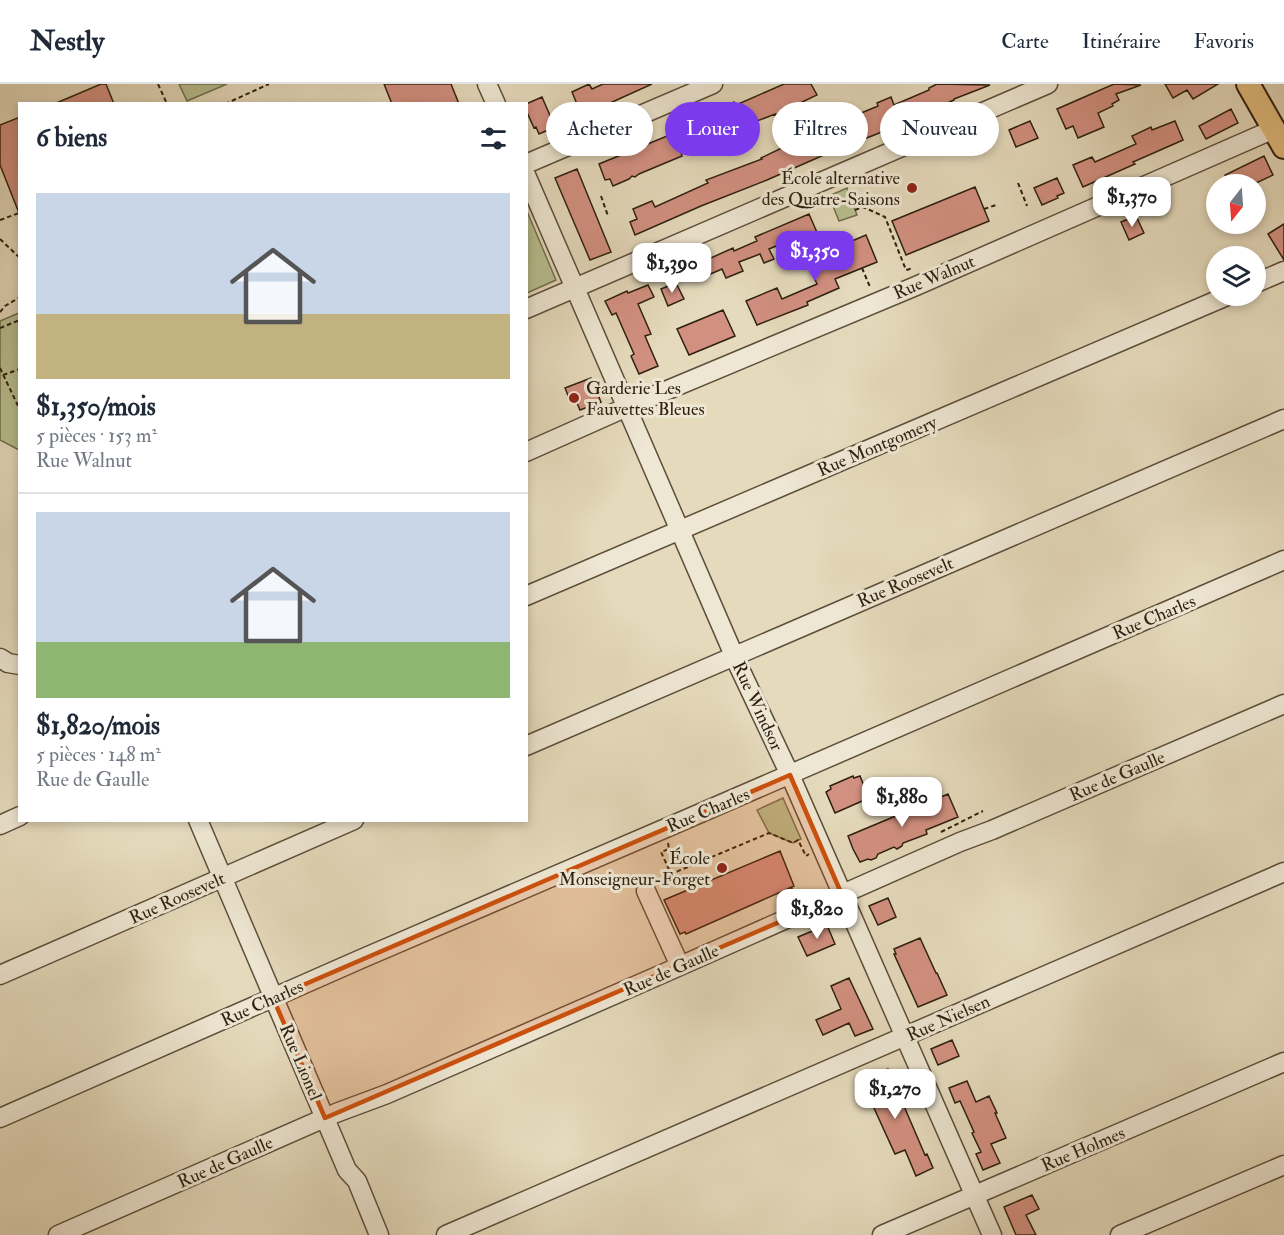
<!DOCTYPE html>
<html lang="fr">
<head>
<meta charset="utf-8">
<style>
  :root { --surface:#fff; --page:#f6f6f7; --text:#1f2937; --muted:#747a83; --line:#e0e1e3; --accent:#7c3aed }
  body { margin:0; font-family:"IM FELL Double Pica",serif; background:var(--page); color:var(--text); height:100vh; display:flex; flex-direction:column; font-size:22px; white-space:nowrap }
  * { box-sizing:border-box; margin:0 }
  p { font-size:20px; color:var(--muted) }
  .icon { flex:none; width:33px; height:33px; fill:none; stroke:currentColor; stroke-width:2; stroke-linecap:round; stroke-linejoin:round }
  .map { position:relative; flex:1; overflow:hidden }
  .side { position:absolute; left:18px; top:18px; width:510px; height:720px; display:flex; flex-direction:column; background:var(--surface); border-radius:0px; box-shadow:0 3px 9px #0003 }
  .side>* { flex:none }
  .hud { position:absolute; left:546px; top:18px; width:570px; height:54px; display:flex; gap:12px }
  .needle { width:39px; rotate:197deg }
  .fabs { position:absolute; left:1206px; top:90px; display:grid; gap:12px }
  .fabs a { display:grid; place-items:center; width:60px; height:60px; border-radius:50%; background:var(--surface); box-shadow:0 3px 9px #0003; font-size:30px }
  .price { position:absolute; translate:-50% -51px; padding:0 14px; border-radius:12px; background:#fff; color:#222; font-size:20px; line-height:39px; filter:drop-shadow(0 2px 3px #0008) }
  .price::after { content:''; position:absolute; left:50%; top:36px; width:18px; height:14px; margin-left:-9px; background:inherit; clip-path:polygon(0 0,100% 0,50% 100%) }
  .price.current { background:var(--accent); color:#fff }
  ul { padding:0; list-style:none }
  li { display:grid; align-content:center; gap:12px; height:318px; padding:0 18px }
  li+li { border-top:2px solid var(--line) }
  li span { display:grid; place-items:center; height:186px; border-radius:0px; color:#555 }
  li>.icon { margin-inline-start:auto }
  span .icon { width:108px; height:108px; fill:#fffc; stroke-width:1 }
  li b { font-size:26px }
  h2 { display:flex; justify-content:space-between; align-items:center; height:72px; padding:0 18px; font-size:26px }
  .pill { padding:0 21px; border-radius:27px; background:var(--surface); box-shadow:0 3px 9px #0003; font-size:21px; line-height:54px }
  .pill.current { background:var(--accent); color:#fff }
  header { display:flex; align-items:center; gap:36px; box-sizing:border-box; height:84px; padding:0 30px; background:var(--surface); border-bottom:2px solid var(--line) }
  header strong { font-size:28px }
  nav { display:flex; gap:33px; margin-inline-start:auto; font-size:21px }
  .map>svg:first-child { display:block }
  .park { fill:#b7be8e; stroke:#726e4f; stroke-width:1.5 }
  .building { fill:#d29080; stroke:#2e1f10; stroke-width:1.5 }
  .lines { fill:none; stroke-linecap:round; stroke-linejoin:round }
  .minor-casing { stroke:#5c4e3b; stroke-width:21 }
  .major-casing { stroke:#2e1f10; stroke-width:26 }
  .path { stroke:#2e1f10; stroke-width:2; stroke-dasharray:4.5 3; stroke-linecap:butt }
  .minor { stroke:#eee7d3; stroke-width:18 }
  .major { stroke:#e2bd7e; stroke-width:22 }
  .marked { fill:#cc500d; fill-opacity:0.2; stroke:#cc500d; stroke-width:4.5; stroke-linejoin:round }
  .poi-dot { fill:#8f2418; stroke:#eee7d3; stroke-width:2 }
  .labels { text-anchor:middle; stroke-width:6; stroke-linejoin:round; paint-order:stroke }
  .poi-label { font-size:18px; fill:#2e1f10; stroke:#eee7d3; text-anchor:end }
  .street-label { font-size:18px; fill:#2e1f10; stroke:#eee7d3 }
</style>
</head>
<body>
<header>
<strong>Nestly</strong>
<nav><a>Carte</a><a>Itinéraire</a><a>Favoris</a></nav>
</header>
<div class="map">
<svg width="1284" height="1151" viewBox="0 0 1284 1151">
  <rect width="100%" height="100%" fill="#e5dabc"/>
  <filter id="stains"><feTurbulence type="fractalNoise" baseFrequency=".00333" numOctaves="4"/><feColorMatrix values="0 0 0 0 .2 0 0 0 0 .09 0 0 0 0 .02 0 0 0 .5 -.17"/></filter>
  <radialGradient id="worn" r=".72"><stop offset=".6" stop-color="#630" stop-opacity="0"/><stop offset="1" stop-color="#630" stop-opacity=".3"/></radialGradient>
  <!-- park -->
  <path class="park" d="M179 0H227L187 17Z
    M847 104 857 131 839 137 829 112Z
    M526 125 556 196 527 209H526Z
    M19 229V366L0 356V237Z
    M783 714 801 755 793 759 769 749 757 726Z"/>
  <!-- building -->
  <path class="building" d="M101 0H106L114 20H54Z
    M384 0H451L459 20H392Z
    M589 0 592 5 603 0H652L588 29 587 27 581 30 572 8Z
    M784 0H811L817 11 775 31V30L752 39 750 36 681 68 682 72 639 90 635 93 632 92 629 95 613 102 610 95 605 96 599 80 677 48V46L734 18 736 21Z
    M937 0 990 1 954 15V16L902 40 844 63 845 65 832 70H826L767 96 701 122 635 151 630 138 637 135 633 125 652 117 655 123 708 99 706 96 762 75 761 74 790 60V59L809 51 813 59 846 46 842 37 878 22 877 19 891 13 894 21 929 6V4Z
    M1114 0 1141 1 1116 10 1119 16 1112 20 1113 22 1098 29 1104 43 1078 54 1073 42 1066 45 1057 25Z
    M1165 0H1218L1193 15 1187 6 1173 14Z
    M542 13 555 43 539 50 536 43 534 44 526 26V20Z
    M1231 25 1238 39 1206 55 1199 42Z
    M20 33V129H19L0 81V41Z
    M1030 37 1038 54 1016 63 1009 46Z
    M1175 37 1183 56 1133 78 1135 80 1083 103 1073 81 1092 73 1095 78 1136 60 1132 52 1151 43 1152 46Z
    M1264 72 1273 91 1254 100H1229L1225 91Z
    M577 85 611 168 590 176 555 94Z
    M1057 94 1064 109 1057 112 1058 114 1042 121 1034 104Z
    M975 103 989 137 906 171 892 137Z
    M809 130 819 153 802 160 800 156 793 160 791 156 769 165 774 175 764 179 760 170 739 178 743 187 726 194 722 185 699 195 693 182 733 164 734 167 757 157 755 153Z
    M1136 132 1144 149 1129 156 1121 138Z
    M1284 140V176L1268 150Z
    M866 151 877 178 835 195 839 204 807 218 808 221 757 241 746 217 777 204 782 215 817 200 810 185 842 172 838 163Z
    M676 199 684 215 668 222 661 205Z
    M648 201 654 213 638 220 651 250 645 252 658 282 639 290 631 272 634 270 616 229 612 231 605 217 627 207 628 209Z
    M723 226 735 252 689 271 677 245Z
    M591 294 601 318 580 326 574 312 569 314 565 304Z
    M853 692 854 694 860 692 869 714 835 729 826 708 831 705 830 702Z
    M948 710 958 733 926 746 927 750 903 759 902 762 897 765 894 763 878 770 876 774 871 776 868 775 860 778 853 765 848 752Z
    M780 767 794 802 686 850 685 848 680 850 664 816Z
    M888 814 896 833 878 841 869 822Z
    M827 841 835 860 807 872 798 853Z
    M920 854 936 889H937L947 911 918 923 894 870H896L894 865Z
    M849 894 873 945 855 952 849 939 823 951 816 936 841 925 831 902Z
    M952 956 959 972 938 981 931 965Z
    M888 985 925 1071 927 1070 933 1084 916 1092 905 1066 895 1070 873 1022 872 1023 860 997Z
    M967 997 976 1018 989 1012 997 1029H995L1006 1054 991 1060 1000 1079 983 1086 976 1070 981 1068 972 1049 974 1048 960 1017 955 1019 949 1004Z
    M1032 1111 1039 1125 1026 1131 1036 1151H1016L1004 1123Z"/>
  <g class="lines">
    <!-- minor casing -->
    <g class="minor-casing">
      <path id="minor" d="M487 0 496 20
        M526 80 713 0
        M526 91 739 583 790 691 992 1151
        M1256 199 1284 187
        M526 225 1048 0
        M526 368 627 323 916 202 1274 45
        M526 512 1227 212
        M0 574 8 579 20 581
        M526 662 1284 335
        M198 736 347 1086 357 1097 379 1151
        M0 741 20 732
        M646 807 680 882
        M0 891 354 736
        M0 1034 361 875 666 744 1284 476
        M58 1151 336 1029 387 1010 662 890 960 758 992 746 1284 620
        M446 1151 1284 788
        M882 1151 1284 978
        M1120 1151 1284 1081"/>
    </g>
    <!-- major casing -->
    <g class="major-casing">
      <path id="major" d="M1248 0 1284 63"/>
    </g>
    <!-- path -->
    <path class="path" d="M158 0 167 20
      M225 20 269 0
      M1018 99 1027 122
      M601 112 608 132
      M984 125 996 121
      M855 126 863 123 885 133 906 186 910 185 911 187
      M0 136 19 129
      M0 155 20 174
      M862 184 870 203
      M0 228 5 222 20 213
      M0 244 20 236
      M0 284 20 326
      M3 291 20 285
      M941 748 983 727
      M668 759 669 765 661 768 671 790 769 749 793 759 798 756 806 772 809 770
      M791 803 796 815"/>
    <!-- minor -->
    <use href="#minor" class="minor"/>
    <!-- major -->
    <use href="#major" class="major"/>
  </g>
  <!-- marked area -->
  <path class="marked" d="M790 691 842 811 325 1034 273 914Z"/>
  <!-- markers -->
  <g class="poi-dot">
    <circle cx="912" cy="104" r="6"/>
    <circle cx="574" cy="314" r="6"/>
    <circle cx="722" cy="784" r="6"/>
  </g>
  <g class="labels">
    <!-- poi labels -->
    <g class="poi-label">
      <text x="900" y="100">École alternative<tspan x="900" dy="21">des Quatre-Saisons</tspan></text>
      <text x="586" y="310" text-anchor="start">Garderie Les<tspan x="586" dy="21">Fauvettes Bleues</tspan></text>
      <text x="710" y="780">École<tspan x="710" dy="21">Monseigneur-Forget</tspan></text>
    </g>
    <!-- street labels -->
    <g class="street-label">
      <text transform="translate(934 193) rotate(-23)" y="6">Rue Walnut</text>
      <text transform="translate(877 362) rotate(-23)" y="6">Rue Montgomery</text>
      <text transform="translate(905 498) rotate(-23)" y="6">Rue Roosevelt</text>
      <text transform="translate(1154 533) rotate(-23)" y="6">Rue Charles</text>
      <text transform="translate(758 622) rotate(65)" y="6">Rue Windsor</text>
      <text transform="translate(1117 692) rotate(-23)" y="6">Rue de Gaulle</text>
      <text transform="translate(708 726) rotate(-23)" y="6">Rue Charles</text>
      <text transform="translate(177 814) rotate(-24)" y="6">Rue Roosevelt</text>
      <text transform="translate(671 886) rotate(-24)" y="6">Rue de Gaulle</text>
      <text transform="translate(262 919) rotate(-24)" y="6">Rue Charles</text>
      <text transform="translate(948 934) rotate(-24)" y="6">Rue Nielsen</text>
      <text transform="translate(301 978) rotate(67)" y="6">Rue Lionel</text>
      <text transform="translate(1083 1065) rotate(-23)" y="6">Rue Holmes</text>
      <text transform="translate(225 1078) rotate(-24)" y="6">Rue de Gaulle</text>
    </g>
  </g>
  <rect width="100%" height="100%" filter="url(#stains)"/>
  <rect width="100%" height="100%" fill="url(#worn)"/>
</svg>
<div class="fabs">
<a><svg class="needle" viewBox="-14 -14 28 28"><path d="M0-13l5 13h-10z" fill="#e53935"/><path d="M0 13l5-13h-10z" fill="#747a83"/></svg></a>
<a><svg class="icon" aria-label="layers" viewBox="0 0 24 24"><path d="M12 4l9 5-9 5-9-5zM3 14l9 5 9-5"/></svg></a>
</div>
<b class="price" style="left:1132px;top:144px">$1,370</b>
<b class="price current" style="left:815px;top:198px">$1,350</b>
<b class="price" style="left:672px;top:210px">$1,390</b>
<b class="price" style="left:902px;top:744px">$1,880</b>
<b class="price" style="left:817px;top:856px">$1,820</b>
<b class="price" style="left:895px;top:1036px">$1,270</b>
<div class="hud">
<a class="pill">Acheter</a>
<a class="pill current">Louer</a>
<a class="pill">Filtres</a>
<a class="pill">Nouveau</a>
</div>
<section class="side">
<h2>6 biens<svg class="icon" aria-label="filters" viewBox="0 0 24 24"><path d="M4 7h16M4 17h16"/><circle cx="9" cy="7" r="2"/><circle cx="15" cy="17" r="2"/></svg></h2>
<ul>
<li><span style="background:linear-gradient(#c9d6e8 65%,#c2b280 0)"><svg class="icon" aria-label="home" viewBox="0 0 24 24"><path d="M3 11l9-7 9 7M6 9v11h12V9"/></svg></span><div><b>$1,350/mois</b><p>5 pièces · 153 m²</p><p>Rue Walnut</p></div></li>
<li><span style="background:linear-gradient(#c9d6e8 70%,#8fb573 0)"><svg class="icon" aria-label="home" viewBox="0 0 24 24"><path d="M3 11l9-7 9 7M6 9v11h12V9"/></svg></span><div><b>$1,820/mois</b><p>5 pièces · 148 m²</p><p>Rue de Gaulle</p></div></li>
</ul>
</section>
</div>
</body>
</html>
